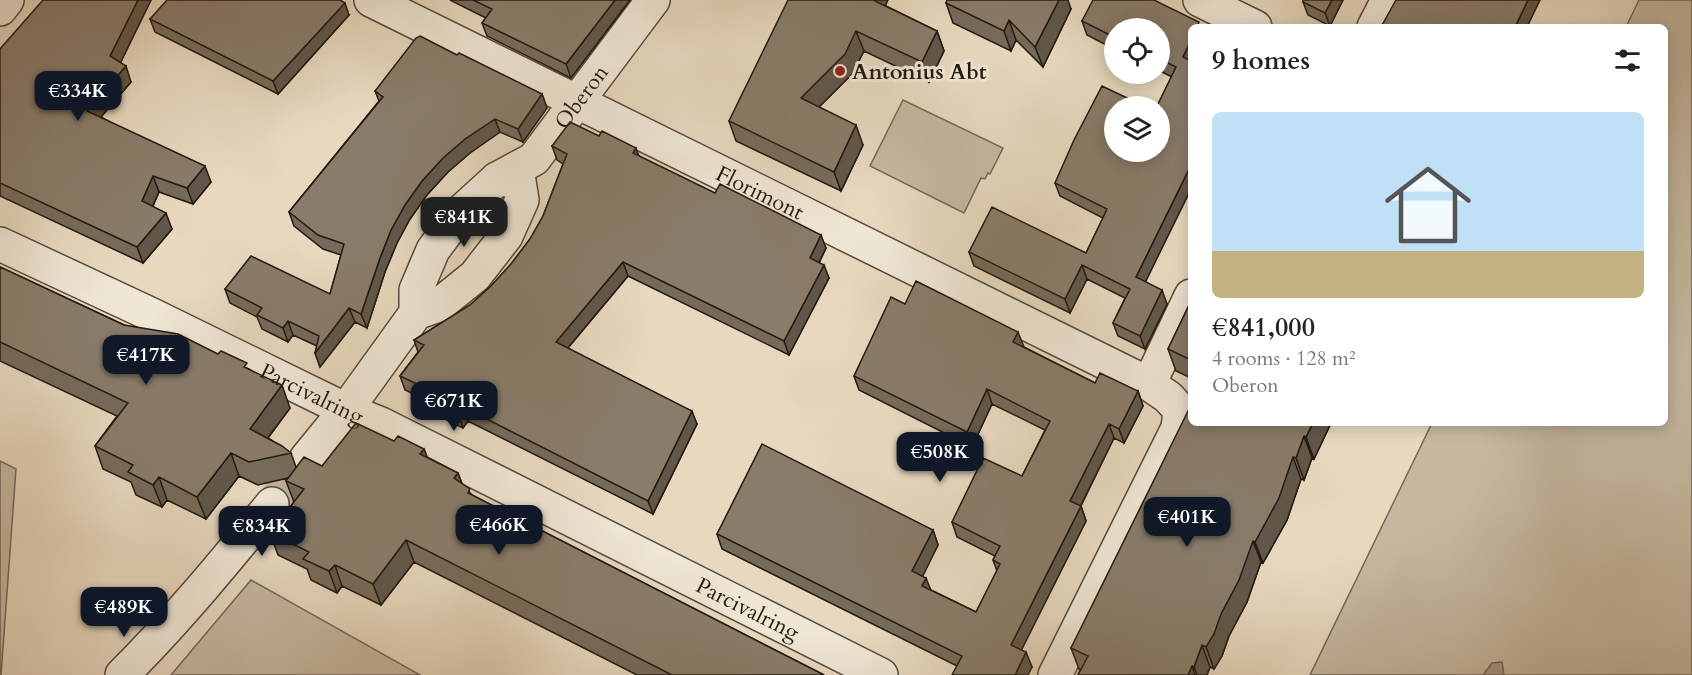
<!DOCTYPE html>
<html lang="en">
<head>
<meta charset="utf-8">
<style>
  :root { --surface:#fff; --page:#f2f2f2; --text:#222; --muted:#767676; --line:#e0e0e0; --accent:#111827 }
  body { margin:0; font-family:Cardo,serif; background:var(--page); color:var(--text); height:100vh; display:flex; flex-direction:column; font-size:22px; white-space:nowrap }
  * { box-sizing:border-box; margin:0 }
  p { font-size:20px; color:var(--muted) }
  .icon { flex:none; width:33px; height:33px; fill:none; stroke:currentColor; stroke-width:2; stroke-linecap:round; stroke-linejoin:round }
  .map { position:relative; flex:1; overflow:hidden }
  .sheet { position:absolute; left:1188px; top:24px; width:480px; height:402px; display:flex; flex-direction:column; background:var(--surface); border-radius:9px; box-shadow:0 3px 15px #0003 }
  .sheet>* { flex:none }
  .buttons { position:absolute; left:1104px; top:18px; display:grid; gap:12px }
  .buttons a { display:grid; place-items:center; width:66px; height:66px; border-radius:50%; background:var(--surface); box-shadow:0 3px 15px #0003; font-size:30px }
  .price { position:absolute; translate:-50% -51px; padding:0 14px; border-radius:12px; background:var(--accent); color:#fff; font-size:20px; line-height:39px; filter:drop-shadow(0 2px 3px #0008) }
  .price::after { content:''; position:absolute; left:50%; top:36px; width:18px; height:14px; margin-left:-9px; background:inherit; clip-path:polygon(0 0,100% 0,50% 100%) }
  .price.active { background:#222; color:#fff }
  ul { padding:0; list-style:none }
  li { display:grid; align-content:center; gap:12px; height:318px; padding:0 24px }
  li+li { border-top:2px solid var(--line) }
  li span { display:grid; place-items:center; height:186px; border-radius:9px; color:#555 }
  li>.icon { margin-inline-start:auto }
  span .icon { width:108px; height:108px; fill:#fffc; stroke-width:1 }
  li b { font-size:26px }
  h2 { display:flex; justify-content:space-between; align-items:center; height:72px; padding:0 24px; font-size:26px }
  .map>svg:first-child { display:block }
  .green { fill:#c6b8a0; stroke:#746858; stroke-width:1.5 }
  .water { fill:#a49782; stroke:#706554; stroke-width:1.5 }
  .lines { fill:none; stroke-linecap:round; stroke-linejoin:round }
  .minor-tunnel { stroke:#c0b29b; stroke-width:33; stroke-dasharray:33 16; stroke-linecap:butt }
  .minor-casing { stroke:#54493b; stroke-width:36 }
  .minor { stroke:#efe6d5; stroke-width:33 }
  .wall { fill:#766b5b; stroke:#23190f; stroke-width:1.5 }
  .shaded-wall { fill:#60574a; stroke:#23190f; stroke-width:1.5 }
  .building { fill:#897c6a; stroke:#23190f; stroke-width:1.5 }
  .poi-dot { fill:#8f2418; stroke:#efe6d5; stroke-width:2 }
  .labels { text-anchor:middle; stroke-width:6; stroke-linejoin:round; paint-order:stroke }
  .poi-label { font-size:22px; font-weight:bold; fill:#23190f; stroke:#efe6d5; text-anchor:start }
  .street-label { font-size:22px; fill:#23190f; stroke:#efe6d5 }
</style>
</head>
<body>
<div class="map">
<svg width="1692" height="675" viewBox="0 0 1692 675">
  <rect width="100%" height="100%" fill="#e7d8be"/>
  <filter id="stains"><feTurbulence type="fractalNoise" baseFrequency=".00333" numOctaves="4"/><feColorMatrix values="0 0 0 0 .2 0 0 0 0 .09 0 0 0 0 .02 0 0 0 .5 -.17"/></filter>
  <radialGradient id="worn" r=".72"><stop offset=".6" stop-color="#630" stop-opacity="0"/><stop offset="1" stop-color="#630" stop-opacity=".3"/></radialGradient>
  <!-- green -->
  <path class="green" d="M1639 0H1692V675H1310L1432 423H1665V27H1626Z
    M903 100 1003 148 990 174 988 173 985 179 981 178 964 213 870 166Z
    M0 461 16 469 1 675H0Z
    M251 580 420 675H171Z"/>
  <!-- water -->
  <path class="water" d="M1502 662 1504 675H1483L1492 663Z"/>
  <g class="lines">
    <!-- minor-tunnel -->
    <path class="minor-tunnel" d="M272 504 306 459"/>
    <!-- minor casing -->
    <g class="minor-casing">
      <g id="minor">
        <path id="s1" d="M371 0 1149 384"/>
        <path d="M1200 0 1255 27"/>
        <path d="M0 9 7 0"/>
        <path d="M1374 27 1388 0"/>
        <path id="s2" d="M497 179 534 159 653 0"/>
        <path id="s3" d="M0 244 150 314 346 410 381 424 881 675"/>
        <path d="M306 459 346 410 416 313V290L433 250 463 210 497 179 519 181 522 200 506 236 475 276 439 305 416 313"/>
        <path d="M122 675C176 621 224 563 272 504"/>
        <path d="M1055 675 1178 428 1180 410 1168 397 1149 384 1191 296"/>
      </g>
    </g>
    <!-- minor -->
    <use href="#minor" class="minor"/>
  </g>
  <!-- wall -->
  <path class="wall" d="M151 0 120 63 131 82 101 117 211 182 193 204 159 192 153 206 172 229 143 263 0 196V49Z
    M450 0H630L571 78 487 36 482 23 486 18Z
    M1343 0 1330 26 1308 15 1303 2Z
    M946 3 1071 9 1043 67 1016 40 1011 51 953 23Z
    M886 6 937 31 944 51 929 82 864 51 852 74 819 107 863 145 841 191 736 141 729 121Z
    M349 15 278 94 155 32 150 19Z
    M1082 21 1191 27 1145 282 1167 304 1145 349 1118 336 1113 323 1125 298 1087 279 1070 313 974 266 969 252 1086 253 1103 218 1060 196 1055 183 1160 152 1172 77 1160 71V28H1114V49L1087 35Z
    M457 55 542 94 547 108 523 142 500 132 470 153 448 172 427 195 410 219 397 243 385 272 367 328 355 322 320 367 315 353 317 346 293 335 288 342 262 329 257 317 230 303 225 289 330 294 341 255 323 249 294 226 289 212 379 101 375 91Z
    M552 146 639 156 826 248 819 263 829 278 789 355 628 276 568 348 697 424 653 514 468 421 463 428 437 415 433 403 405 390 400 376 418 352 414 340 470 305 491 286 511 264 530 239 543 216 563 164 557 160Z
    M0 267 124 325 249 369 290 408 268 438 291 453 296 467 322 466 394 441 424 449 427 457 458 473 462 484 472 495 824 675H637L414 562 381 605 342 586 337 593 311 580 307 569 278 555 270 533 294 502 286 481 288 478 258 485 239 476 206 519 167 500 162 507 136 495 131 482 103 469 95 446 117 416 0 361Z
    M1191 301V378L1176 371 1168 349Z
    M905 304 1024 347 1095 383 1138 391 1143 406 1124 443 1114 438 1081 506 1086 521 1021 650 1032 667 957 666 722 549 717 534 933 530 938 545 922 576 931 590 976 612 997 571 993 560 995 556 957 537 952 522 1022 476 1045 430 992 404 972 447 859 390 854 376Z
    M1191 423H1331L1314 459 1312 458 1304 480 1301 479 1287 520 1263 563 1261 562 1247 602 1229 636 1222 656 1214 669 1210 667 1207 675H1078L1080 670 1079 669 1071 648Z"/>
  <!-- shaded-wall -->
  <path class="shaded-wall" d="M138 0H151L116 72 110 56Z
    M615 0H630L571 78 566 64Z
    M872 0H888L879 19Z
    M1059 0H1068L1071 9 1043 67 1035 47Z
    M1332 0H1343L1330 26 1325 13Z
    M1528 0H1540L1527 27H1515Z
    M345 3 349 15 278 94 273 81Z
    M1009 20 1016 40 1011 51 1004 31Z
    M856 31 864 51 852 74 808 118 801 98Z
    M937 31 944 51 929 82 922 62Z
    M1191 40V64L1183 57Z
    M126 66 131 82 93 126 87 111Z
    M542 94 547 108 523 142 518 129Z
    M495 119 500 132 470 153 448 172 427 195 410 219 397 243 385 272 367 328 361 314 380 258 391 230 405 205 422 181 443 158 465 139Z
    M856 125 863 145 841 191 834 172Z
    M636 148 641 162 633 153Z
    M1191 165V189L1141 291 1136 277Z
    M205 166 211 182 193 204 187 188Z
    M153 176 159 192 148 217 142 201Z
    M166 213 172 229 143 263 137 247Z
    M821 235 826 248 815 271 810 258Z
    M623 262 628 276 561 356 556 342Z
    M824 265 829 278 789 355 784 341Z
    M1082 265 1087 279 1070 313 1065 299Z
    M1162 290 1167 304 1145 349 1140 336Z
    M349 308 355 322 320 367 315 353Z
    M288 321 293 335 288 342 283 328Z
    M1018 332 1024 347 1018 357 1013 342Z
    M282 385 290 408 258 451 250 429Z
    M987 389 992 404 972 447 967 432Z
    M1138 391 1143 406 1124 443 1119 429Z
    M463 407 468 421 463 428 458 414Z
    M692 411 697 424 653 514 648 501Z
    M1313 423H1331L1314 459 1306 437Z
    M1109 424 1114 438 1076 515 1070 501Z
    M1304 436 1312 458 1304 480 1296 458Z
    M424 449 432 470 420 454Z
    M231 453 239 476 206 519 197 497Z
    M1293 457 1301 479 1287 520 1263 563 1255 542Z
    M458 473 466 494 454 478Z
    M159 477 167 500 162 507 153 485Z
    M1081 506 1086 521 1017 659 1011 645Z
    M933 530 938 545 918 586 912 571Z
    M406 540 414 562 381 605 373 584Z
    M1253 541 1261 562 1247 602 1229 636 1222 656 1214 669 1206 647Z
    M335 565 342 586 337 593 329 571Z
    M926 578 932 593 922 586Z
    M1202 645 1210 667 1207 675H1197L1194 667Z
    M1026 652 1032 667 1028 675H1015Z
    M1192 666 1195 675H1188Z"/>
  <!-- building -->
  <path class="building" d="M43 0H138L110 56 126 66 87 111 205 166 187 188 153 176 142 201 166 213 137 247 0 183V49Z
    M167 0H340L345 3 273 81 150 19Z
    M473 0H615L566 64 482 23 492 9Z
    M788 0H873L937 31 922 62 856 31 845 54 801 98 856 125 834 172 729 121Z
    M947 0H1059L1035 47 1009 20 1004 31 946 3Z
    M1093 0H1154L1199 22 1197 27H1191V40L1183 57 1191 61V165L1136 277 1162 290 1140 336 1113 323 1130 289 1082 265 1065 299 969 252 992 207 1086 253 1107 209 1055 183 1074 140 1102 86 1144 106H1114V152H1160V106H1157L1176 67 1160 59V28H1114V37L1082 21Z
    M1303 0H1332L1325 13 1303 2Z
    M1396 0H1528L1515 27H1381Z
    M420 36 457 55 459 53 542 94 518 129 495 119 465 139 443 158 422 181 405 205 391 230 380 258 361 314 349 308 315 353 319 336 288 321 283 328 257 315 262 308 225 289 251 256 330 294 344 244 318 235 289 212 383 97 375 91 416 38Z
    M570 122 599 136 602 131 636 148 633 153 715 193 720 184 821 235 810 258 824 265 784 341 623 262 556 342 692 411 648 501 463 407 458 414 432 402 438 394 400 376 424 345 414 340 470 305 491 286 511 264 530 239 543 216 567 154 552 146Z
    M0 267 124 325 178 334 218 354 221 351 247 363 244 367 282 385 250 429 282 446 291 453 249 462 231 453 197 497 159 477 153 485 128 472 133 465 95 446 128 403 0 342Z
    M916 281 1018 332 1013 342 1095 383 1100 373 1138 391 1119 429 1109 424 1070 501 1081 506 1011 645 1026 652 1015 675H952L962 656 717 534 762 444 933 530 912 571 926 578 922 586 976 612 1000 564 993 560 1000 546 952 522 983 458 1022 476 1050 421 987 389 967 432 854 376 891 297 905 304Z
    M1191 301V360L1168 349Z
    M1191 405V423H1313L1306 437 1304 436 1296 458 1293 457 1279 498 1255 542 1253 541 1239 580 1221 614 1214 634 1206 647 1202 645 1194 667 1192 666 1188 675H1078L1088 656 1071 648Z
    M356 423 394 441 398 436 424 449 420 454 458 473 454 478 470 489 468 493 824 675H672L406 540 373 584 335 565 329 571 303 559 309 552 270 533 304 489 286 481 304 457 322 466Z"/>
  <!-- markers -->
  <circle class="poi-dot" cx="840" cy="71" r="6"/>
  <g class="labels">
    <!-- poi labels -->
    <g class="poi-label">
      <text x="852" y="79">Antonius Abt</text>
    </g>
    <!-- street labels -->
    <g class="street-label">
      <text dy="8" stroke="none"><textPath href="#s2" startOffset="120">Oberon</textPath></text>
      <text dy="8" stroke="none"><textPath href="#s1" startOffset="434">Florimont</textPath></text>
      <text dy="8" stroke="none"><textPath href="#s3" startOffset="346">Parcivalring</textPath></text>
      <text dy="8" stroke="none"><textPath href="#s3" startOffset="832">Parcivalring</textPath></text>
    </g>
  </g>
  <rect width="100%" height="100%" filter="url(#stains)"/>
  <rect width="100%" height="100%" fill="url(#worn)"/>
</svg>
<div class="buttons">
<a><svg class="icon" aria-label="locate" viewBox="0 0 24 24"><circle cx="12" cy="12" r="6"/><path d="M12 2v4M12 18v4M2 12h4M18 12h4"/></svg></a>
<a><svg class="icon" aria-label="layers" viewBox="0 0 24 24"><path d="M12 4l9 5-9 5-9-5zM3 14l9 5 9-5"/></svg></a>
</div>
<b class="price" style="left:78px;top:122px">€334K</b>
<b class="price active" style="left:464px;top:248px">€841K</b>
<b class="price" style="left:146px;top:386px">€417K</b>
<b class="price" style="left:454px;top:432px">€671K</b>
<b class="price" style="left:940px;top:483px">€508K</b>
<b class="price" style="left:1187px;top:548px">€401K</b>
<b class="price" style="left:499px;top:556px">€466K</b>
<b class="price" style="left:262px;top:557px">€834K</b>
<b class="price" style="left:124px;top:638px">€489K</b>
<section class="sheet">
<h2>9 homes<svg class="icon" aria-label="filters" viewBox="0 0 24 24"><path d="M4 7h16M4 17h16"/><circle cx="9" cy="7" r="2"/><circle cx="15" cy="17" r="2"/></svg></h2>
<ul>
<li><span style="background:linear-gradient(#bfe0f5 75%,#c2b280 0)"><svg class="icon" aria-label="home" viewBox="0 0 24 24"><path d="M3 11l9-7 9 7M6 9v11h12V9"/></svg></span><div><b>€841,000</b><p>4 rooms · 128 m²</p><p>Oberon</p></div></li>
</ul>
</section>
</div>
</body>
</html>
